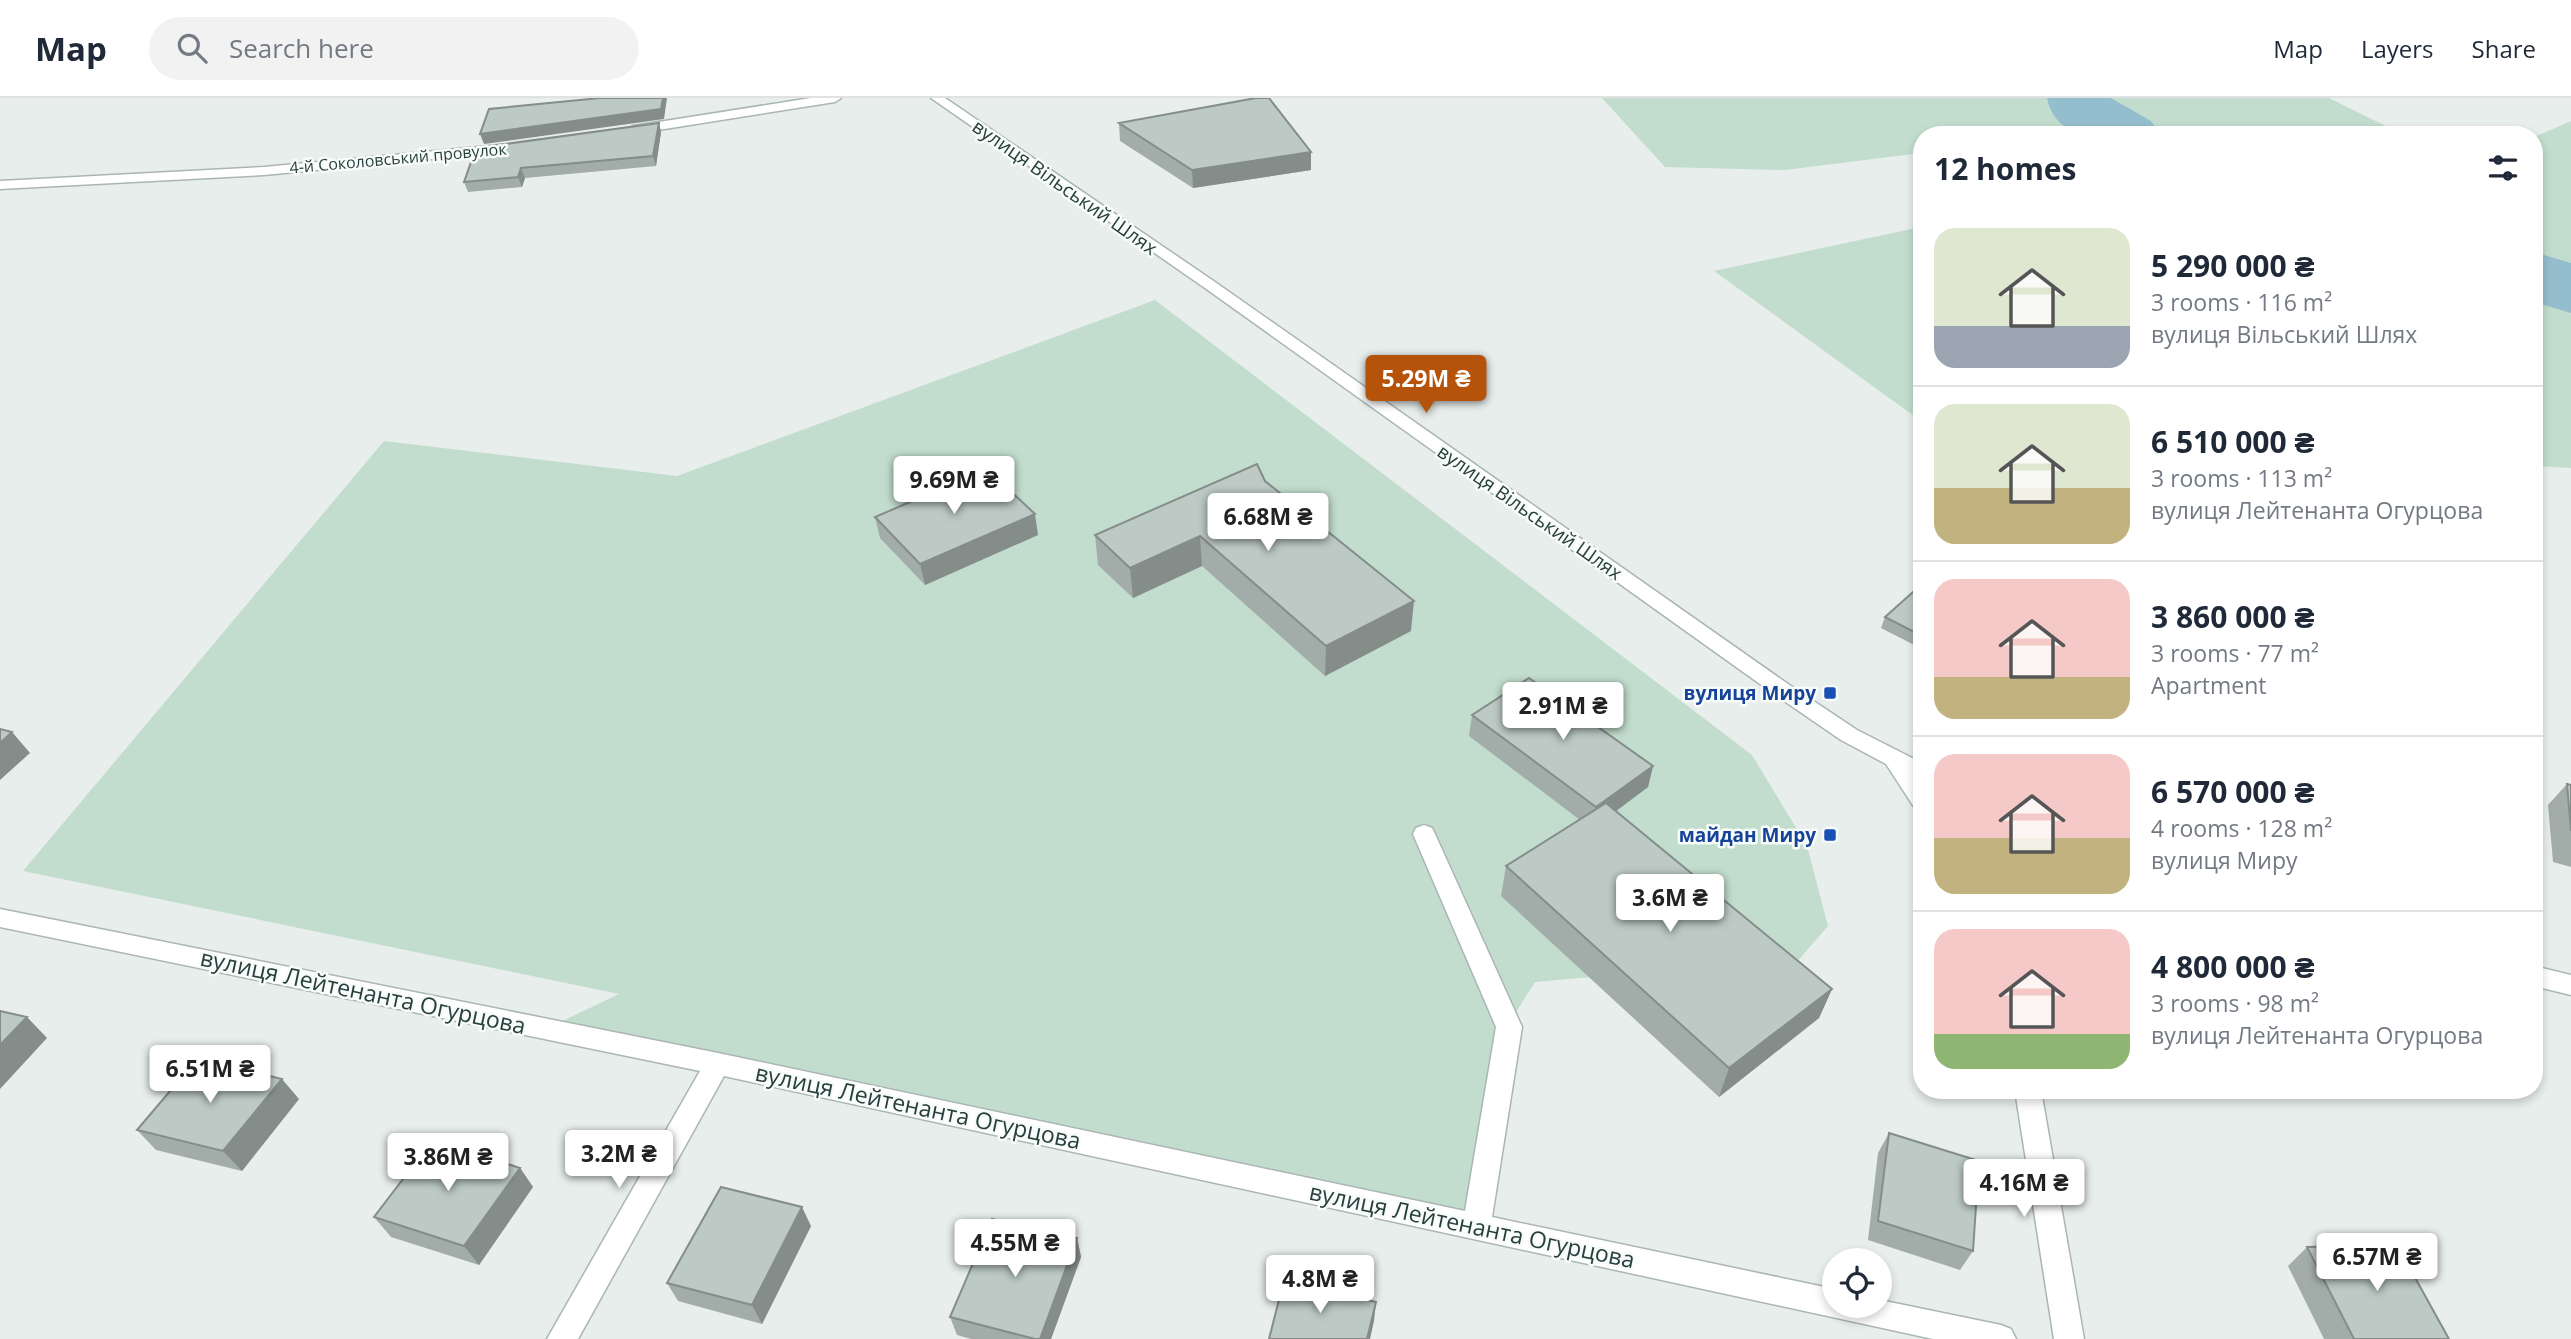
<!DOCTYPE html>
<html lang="en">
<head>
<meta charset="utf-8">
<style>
  :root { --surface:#fff; --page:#f2f2f3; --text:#1f2937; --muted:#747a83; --line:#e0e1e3; --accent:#b45309 }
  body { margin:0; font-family:"Open Sans",sans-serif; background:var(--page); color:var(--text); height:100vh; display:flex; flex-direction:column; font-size:26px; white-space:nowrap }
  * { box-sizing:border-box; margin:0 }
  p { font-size:23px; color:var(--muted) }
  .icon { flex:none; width:38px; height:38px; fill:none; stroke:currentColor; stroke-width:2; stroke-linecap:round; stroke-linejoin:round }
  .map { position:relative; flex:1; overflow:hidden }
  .sheet { position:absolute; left:1913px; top:28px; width:630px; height:973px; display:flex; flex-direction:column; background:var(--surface); border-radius:28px; box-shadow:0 4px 10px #0003 }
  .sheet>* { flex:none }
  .buttons { position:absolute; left:1822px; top:1150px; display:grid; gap:14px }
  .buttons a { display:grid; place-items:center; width:70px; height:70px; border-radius:50%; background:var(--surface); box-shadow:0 4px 10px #0003; font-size:35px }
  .price { position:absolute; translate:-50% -60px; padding:0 16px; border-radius:7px; background:#fff; color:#222; font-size:23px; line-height:46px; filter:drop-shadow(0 2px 4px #0008) }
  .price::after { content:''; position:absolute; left:50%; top:42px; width:21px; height:16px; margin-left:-10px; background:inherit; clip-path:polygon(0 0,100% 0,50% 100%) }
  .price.active { background:var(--accent); color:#fff }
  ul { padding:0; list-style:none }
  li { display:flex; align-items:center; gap:21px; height:175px; padding:0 21px }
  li+li { border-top:2px solid var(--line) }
  li span { display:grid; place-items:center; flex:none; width:196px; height:140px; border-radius:21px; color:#555 }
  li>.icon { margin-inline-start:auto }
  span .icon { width:84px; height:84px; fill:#fffc; stroke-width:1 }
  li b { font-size:30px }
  h2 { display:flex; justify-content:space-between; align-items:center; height:84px; padding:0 21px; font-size:30px }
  header { display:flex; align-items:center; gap:42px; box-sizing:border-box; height:98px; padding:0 35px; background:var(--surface); border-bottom:2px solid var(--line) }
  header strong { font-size:33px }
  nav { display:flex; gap:38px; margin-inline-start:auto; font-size:24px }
  .search { width:490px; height:63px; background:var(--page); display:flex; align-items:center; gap:18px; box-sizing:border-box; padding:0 24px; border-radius:38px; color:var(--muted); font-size:26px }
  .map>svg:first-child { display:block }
  .green { fill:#c2ddcd }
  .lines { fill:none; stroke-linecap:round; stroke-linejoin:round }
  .river { fill:#94bece; fill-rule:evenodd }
  .minor-casing { stroke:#aab6b4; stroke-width:3 }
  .minor { fill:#fff; fill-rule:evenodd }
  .wall { fill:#a2ada9 }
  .shaded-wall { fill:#848d8a }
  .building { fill:#bcc9c5; stroke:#848d8a; stroke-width:2 }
  .transit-dot { fill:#1a4fb4; stroke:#f7fbf9; stroke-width:2.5 }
  .labels { text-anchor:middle; stroke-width:5; stroke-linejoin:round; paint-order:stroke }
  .far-street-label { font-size:16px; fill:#273f3c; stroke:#f7fbf9 }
  .street-label { font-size:19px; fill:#273f3c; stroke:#f7fbf9 }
  .transit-label { font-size:19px; font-weight:bold; fill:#164399; stroke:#f7fbf9; text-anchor:end }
  .near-street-label { font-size:23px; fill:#273f3c; stroke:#f7fbf9 }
</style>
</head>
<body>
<header>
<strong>Map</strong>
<div class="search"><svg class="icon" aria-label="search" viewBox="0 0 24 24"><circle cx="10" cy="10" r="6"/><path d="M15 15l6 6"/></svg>Search here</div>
<nav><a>Map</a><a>Layers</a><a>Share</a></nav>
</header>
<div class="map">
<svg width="2571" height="1241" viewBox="0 0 2571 1241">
  <rect width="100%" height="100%" fill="#e7eeec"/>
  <!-- green -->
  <path class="green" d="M1602 0H2329L2404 37H1922L1921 55 1785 72 1665 69Z
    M2571 23V370L2534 368V39Z
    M1921 129V323L1714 173Z
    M1155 202 1752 657 1807 748 1828 828 1788 874 1603 878 1535 884 1508 927 1476 1129 546 931 619 896 23 773 384 343 677 378Z"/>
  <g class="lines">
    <!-- river -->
    <path class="river" d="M2047 0H2111L2151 23 2161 37C2121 37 2057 51 2047 0Z
      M2534 154 2571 165V215L2534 204Z"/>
    <!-- minor casing -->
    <g class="minor-casing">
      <path id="minor" d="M811 0H841L835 4 633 36 626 32 633 28Z
        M931 0H945L1215 184 1788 586 1857 632 1922 665V711L1914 709 1886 666 1841 642 1774 596 1205 190Z
        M500 47 507 51 505 54 264 77 0 91V83L264 69Z
        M1424 727 1432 730 1435 736 1522 929 1492 1119 1834 1191V1208H1880V1202L2001 1227 2011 1231 2016 1241H1933L724 978 578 1241H547L700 973 0 829V811L718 955 1465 1113 1496 929 1413 736 1416 730Z
        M2534 868 2571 877V897L2534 888Z
        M2015 992H2041L2084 1241H2054Z"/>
    </g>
    <!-- minor -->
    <use href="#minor" class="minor"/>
  </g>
  <!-- wall -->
  <path class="wall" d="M659 25 661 34 656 68 525 80 522 89 468 94 464 84Z
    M1119 25 1311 54V72L1193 90 1120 43Z
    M1265 383 1411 533 1325 578 1202 468 1133 500 1098 467 1095 437Z
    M875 419 1038 437 925 487 880 440Z
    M1922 486V551L1881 530 1885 519Z
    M1472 617 1653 668 1648 689 1616 713 1832 891 1819 920 1719 999 1501 798 1506 768 1580 722 1469 638Z
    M2567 686 2571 687V769L2553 764 2548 707Z
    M299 1001 242 1073 156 1052 137 1032Z
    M1889 1035 1973 1153 1960 1172 1868 1142 1878 1055Z
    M520 1070 533 1089 479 1167 391 1139 374 1119Z
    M811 1128 762 1226 678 1203 667 1185Z
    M1077 1140 1081 1159 1051 1241H971L957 1237 950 1219Z
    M2307 1149 2449 1241H2324L2288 1168Z"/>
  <!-- shaded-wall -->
  <path class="shaded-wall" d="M663 0H667L664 21 484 46 480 36Z
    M659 25 661 34 656 68 653 58Z
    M1311 54V72L1193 90 1192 72Z
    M521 70 525 80 522 89 518 79Z
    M1035 416 1038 437 925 487 920 466Z
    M1200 438 1202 468 1133 500 1130 470Z
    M1414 503 1411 533 1325 578 1326 548Z
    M12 634 30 655 0 682V645Z
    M1653 668 1648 689 1592 731 1596 709Z
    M1832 891 1819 920 1719 999 1729 970Z
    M27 919 47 940 0 991V947Z
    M282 981 299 1001 242 1073 223 1053Z
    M520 1070 533 1089 479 1167 464 1148Z
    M802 1109 811 1128 762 1226 752 1207Z
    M1077 1140 1081 1159 1051 1241H1040Z
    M1376 1204 1374 1223 1370 1241H1367Z"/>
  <!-- building -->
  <path class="building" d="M600 0H663L661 11 480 36 489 11Z
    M1256 0H1269L1311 54 1192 72 1119 25Z
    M659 25 653 58 521 70 518 79 464 84 476 50Z
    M1257 366 1265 383 1414 503 1326 548 1200 438 1130 470 1095 437Z
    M987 371 1035 416 920 466 875 419Z
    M1922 486V538L1885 519Z
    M1529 580 1653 668 1596 709 1472 617Z
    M0 631 12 634 0 645Z
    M2567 686 2571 687V733Z
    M1606 705 1832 891 1729 970 1506 768Z
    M0 913 27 919 0 947Z
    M198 960 282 981 223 1053 137 1032Z
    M1889 1035 1979 1063 1973 1153 1878 1123Z
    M433 1042 520 1070 464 1148 374 1119Z
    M721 1089 802 1109 752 1207 667 1185Z
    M992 1121 1077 1140 1040 1241H1035L950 1219Z
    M2397 1147 2449 1241H2354L2307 1149Z
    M1284 1182 1376 1204 1367 1241H1269Z"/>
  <!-- markers -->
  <g class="transit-dot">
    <rect x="1823" y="588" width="14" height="14" rx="3.5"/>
    <rect x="1823" y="730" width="14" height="14" rx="3.5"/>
  </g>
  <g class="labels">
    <!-- far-street labels -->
    <g class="far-street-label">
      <text transform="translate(398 60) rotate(-5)" y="6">4-й Соколовський провулок</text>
    </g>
    <!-- street labels -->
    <g class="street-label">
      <text transform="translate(1065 89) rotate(35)" y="7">вулиця Вільський Шлях</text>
      <text transform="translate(1530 414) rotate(35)" y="7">вулиця Вільський Шлях</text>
    </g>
    <!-- transit labels -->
    <g class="transit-label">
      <text x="1816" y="602">вулиця Миру</text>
      <text x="1816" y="744">майдан Миру</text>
    </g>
    <!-- near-street labels -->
    <g class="near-street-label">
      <text transform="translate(363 894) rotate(12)" y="8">вулиця Лейтенанта Огурцова</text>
      <text transform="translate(918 1009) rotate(12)" y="8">вулиця Лейтенанта Огурцова</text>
      <text transform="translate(1472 1128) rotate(12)" y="8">вулиця Лейтенанта Огурцова</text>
    </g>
  </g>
</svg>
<div class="buttons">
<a><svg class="icon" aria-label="locate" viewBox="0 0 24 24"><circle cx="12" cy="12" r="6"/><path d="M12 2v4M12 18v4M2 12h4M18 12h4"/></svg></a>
</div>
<b class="price active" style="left:1426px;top:317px">5.29M ₴</b>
<b class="price" style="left:954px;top:418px">9.69M ₴</b>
<b class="price" style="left:1268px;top:455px">6.68M ₴</b>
<b class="price" style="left:1563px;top:644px">2.91M ₴</b>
<b class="price" style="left:1670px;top:836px">3.6M ₴</b>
<b class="price" style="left:210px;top:1007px">6.51M ₴</b>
<b class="price" style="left:619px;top:1092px">3.2M ₴</b>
<b class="price" style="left:448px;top:1095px">3.86M ₴</b>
<b class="price" style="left:2024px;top:1121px">4.16M ₴</b>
<b class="price" style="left:1015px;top:1181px">4.55M ₴</b>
<b class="price" style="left:2377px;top:1195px">6.57M ₴</b>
<b class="price" style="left:1320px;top:1217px">4.8M ₴</b>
<section class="sheet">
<h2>12 homes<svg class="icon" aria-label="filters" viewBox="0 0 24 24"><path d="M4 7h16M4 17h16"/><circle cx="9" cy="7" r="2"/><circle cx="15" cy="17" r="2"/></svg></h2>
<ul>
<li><span style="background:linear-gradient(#dfe7d0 70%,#9aa5b1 0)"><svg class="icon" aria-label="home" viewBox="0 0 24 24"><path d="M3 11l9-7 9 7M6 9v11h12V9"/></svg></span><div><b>5 290 000 ₴</b><p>3 rooms · 116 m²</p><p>вулиця Вільський Шлях</p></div></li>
<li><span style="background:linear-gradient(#dfe7d0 60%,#c2b280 0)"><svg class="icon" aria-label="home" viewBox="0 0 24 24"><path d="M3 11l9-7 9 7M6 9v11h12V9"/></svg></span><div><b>6 510 000 ₴</b><p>3 rooms · 113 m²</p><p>вулиця Лейтенанта Огурцова</p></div></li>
<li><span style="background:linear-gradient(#f6c9c9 70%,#c2b280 0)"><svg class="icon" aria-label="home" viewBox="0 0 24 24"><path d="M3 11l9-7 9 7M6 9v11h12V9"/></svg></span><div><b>3 860 000 ₴</b><p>3 rooms · 77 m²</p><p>Apartment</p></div></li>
<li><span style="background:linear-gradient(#f6c9c9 60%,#c2b280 0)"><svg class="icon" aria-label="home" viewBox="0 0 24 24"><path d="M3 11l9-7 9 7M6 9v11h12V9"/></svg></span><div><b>6 570 000 ₴</b><p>4 rooms · 128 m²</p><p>вулиця Миру</p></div></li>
<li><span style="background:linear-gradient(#f6c9c9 75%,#8fb573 0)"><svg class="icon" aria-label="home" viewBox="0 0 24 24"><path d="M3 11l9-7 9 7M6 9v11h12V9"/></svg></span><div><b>4 800 000 ₴</b><p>3 rooms · 98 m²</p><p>вулиця Лейтенанта Огурцова</p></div></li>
</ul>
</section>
</div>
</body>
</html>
